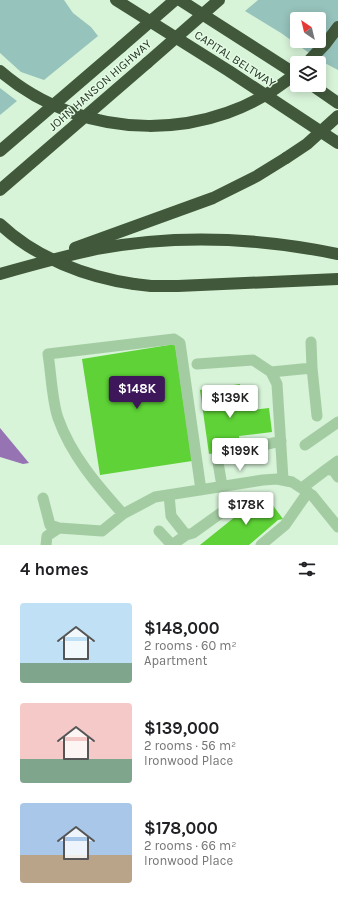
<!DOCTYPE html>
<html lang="en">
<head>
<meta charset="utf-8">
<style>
  :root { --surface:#fff; --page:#f6f6f6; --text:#202124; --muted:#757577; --accent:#3e175b }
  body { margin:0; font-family:Karla,sans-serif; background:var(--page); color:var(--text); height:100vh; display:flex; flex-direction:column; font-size:15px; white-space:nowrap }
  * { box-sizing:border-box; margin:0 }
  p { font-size:13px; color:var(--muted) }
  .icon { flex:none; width:22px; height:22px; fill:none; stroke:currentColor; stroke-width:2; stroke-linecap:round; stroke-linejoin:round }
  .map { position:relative; height:545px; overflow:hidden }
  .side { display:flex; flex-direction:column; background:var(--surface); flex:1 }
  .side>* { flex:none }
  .needle { width:26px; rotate:325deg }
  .controls { position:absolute; left:290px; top:12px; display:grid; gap:8px }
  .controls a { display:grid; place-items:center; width:36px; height:36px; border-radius:4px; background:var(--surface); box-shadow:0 2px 10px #0003; font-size:20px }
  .price { position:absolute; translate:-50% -34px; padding:0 9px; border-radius:4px; background:#fff; color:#222; font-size:13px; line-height:26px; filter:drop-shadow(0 1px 2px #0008) }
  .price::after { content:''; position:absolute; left:50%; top:24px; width:12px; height:9px; margin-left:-6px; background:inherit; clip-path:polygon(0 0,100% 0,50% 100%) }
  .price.current { background:var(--accent); color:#fff }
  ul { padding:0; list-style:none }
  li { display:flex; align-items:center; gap:12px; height:100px; padding:0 20px }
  li span { display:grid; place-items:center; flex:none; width:112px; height:80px; border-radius:4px; color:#555 }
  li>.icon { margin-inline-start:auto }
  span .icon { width:48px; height:48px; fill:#fffc; stroke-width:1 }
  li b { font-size:17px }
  h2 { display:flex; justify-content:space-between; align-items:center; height:48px; padding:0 20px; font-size:17px }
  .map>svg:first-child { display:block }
  .green { fill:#96c3bc; fill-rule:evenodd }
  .water { fill:#9673b3 }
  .building { fill:#5ed236 }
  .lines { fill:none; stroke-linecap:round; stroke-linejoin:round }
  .minor { stroke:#a4cca2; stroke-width:11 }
  .highway { stroke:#41583b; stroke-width:12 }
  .highway-bridge { stroke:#41583b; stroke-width:12 }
  .labels { text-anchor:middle; stroke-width:3; stroke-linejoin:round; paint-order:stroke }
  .street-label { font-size:12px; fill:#283625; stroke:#e3fbe4 }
</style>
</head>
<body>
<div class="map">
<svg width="338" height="545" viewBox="0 0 338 545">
  <rect width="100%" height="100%" fill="#d7f3d8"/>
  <!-- green -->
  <path class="green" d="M0 0H64L73 13 91 27 98 36 44 80 21 72 0 53Z
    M258 0H338V70L319 60 281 33 245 11ZM297 19H319V41H297Z
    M0 88 17 101 0 115Z"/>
  <!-- water -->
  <path class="water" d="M0 428 29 463 23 464 0 457Z"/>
  <!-- building -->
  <path class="building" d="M175 344 192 461 100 475 82 359Z
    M240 384 244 411 269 408 272 432 239 436 241 449 209 454 200 390Z
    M269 500 283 519 278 520 249 545H200L251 504 256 510Z"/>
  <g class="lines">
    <!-- minor -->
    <path class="minor" d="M311 342 312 368
      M197 364 253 360 271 372 277 384 283 479
      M271 372 312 368 317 416
      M305 445 338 422
      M327 469 338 461
      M222 486 218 462 222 455 281 441
      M302 488 327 469 334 471 338 477
      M169 495 171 516 186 535 193 533 232 505
      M43 498 50 525 59 528 102 531 123 514 155 497 263 480 277 479 292 482 312 495 338 527
      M123 514C97 485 71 455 58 418 52 401 51 372 48 354L174 339 180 343 201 490
      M159 531 172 545 186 535
      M46 545 47 536 59 528
      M261 545 285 525 308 492"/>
    <!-- highway -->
    <path class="highway" d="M116 0 229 71 338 143
      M180 0 297 75
      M307 63 326 43 338 27
      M312 85 338 103
      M0 151 121 47
      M0 190 147 63
      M75 248 213 198 257 176 286 158
      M0 274C32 265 64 256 97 249 176 234 260 238 338 254
      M134 284 151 286H178L338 279"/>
    <!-- highway-bridge -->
    <path class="highway-bridge" d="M121 47 175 0
      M147 63 219 0
      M0 71C83 143 214 145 297 72
      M286 158 307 144 338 116
      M0 224C36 258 86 277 134 284"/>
  </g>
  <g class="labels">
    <!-- street labels -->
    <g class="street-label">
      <text transform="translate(235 59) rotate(33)" y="4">CAPITAL BELTWAY</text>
      <text transform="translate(100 85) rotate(-41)" y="4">JOHN HANSON HIGHWAY</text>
    </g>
  </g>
</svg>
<div class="controls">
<a><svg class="needle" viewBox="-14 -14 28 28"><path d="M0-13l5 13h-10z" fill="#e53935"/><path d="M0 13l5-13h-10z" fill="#757577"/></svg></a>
<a><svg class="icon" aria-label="layers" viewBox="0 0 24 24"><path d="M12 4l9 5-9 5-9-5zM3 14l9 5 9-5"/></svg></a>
</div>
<b class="price current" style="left:137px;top:410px">$148K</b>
<b class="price" style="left:230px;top:419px">$139K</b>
<b class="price" style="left:240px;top:472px">$199K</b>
<b class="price" style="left:246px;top:526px">$178K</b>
</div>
<section class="side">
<h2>4 homes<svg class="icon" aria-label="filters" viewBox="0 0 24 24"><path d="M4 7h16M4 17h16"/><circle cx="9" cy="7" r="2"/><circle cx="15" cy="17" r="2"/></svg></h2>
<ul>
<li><span style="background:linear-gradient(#bfe0f5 75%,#7fa58c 0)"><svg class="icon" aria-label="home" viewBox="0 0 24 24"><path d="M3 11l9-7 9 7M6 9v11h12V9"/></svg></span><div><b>$148,000</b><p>2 rooms · 60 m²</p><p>Apartment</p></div></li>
<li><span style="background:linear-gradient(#f6c9c9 70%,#7fa58c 0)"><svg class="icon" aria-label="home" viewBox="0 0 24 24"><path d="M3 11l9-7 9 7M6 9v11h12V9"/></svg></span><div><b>$139,000</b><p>2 rooms · 56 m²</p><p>Ironwood Place</p></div></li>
<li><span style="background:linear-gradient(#a9c7e8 65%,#b9a48a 0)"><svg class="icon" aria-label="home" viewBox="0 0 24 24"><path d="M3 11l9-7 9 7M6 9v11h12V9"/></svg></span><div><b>$178,000</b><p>2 rooms · 66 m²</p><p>Ironwood Place</p></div></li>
</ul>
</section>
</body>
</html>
